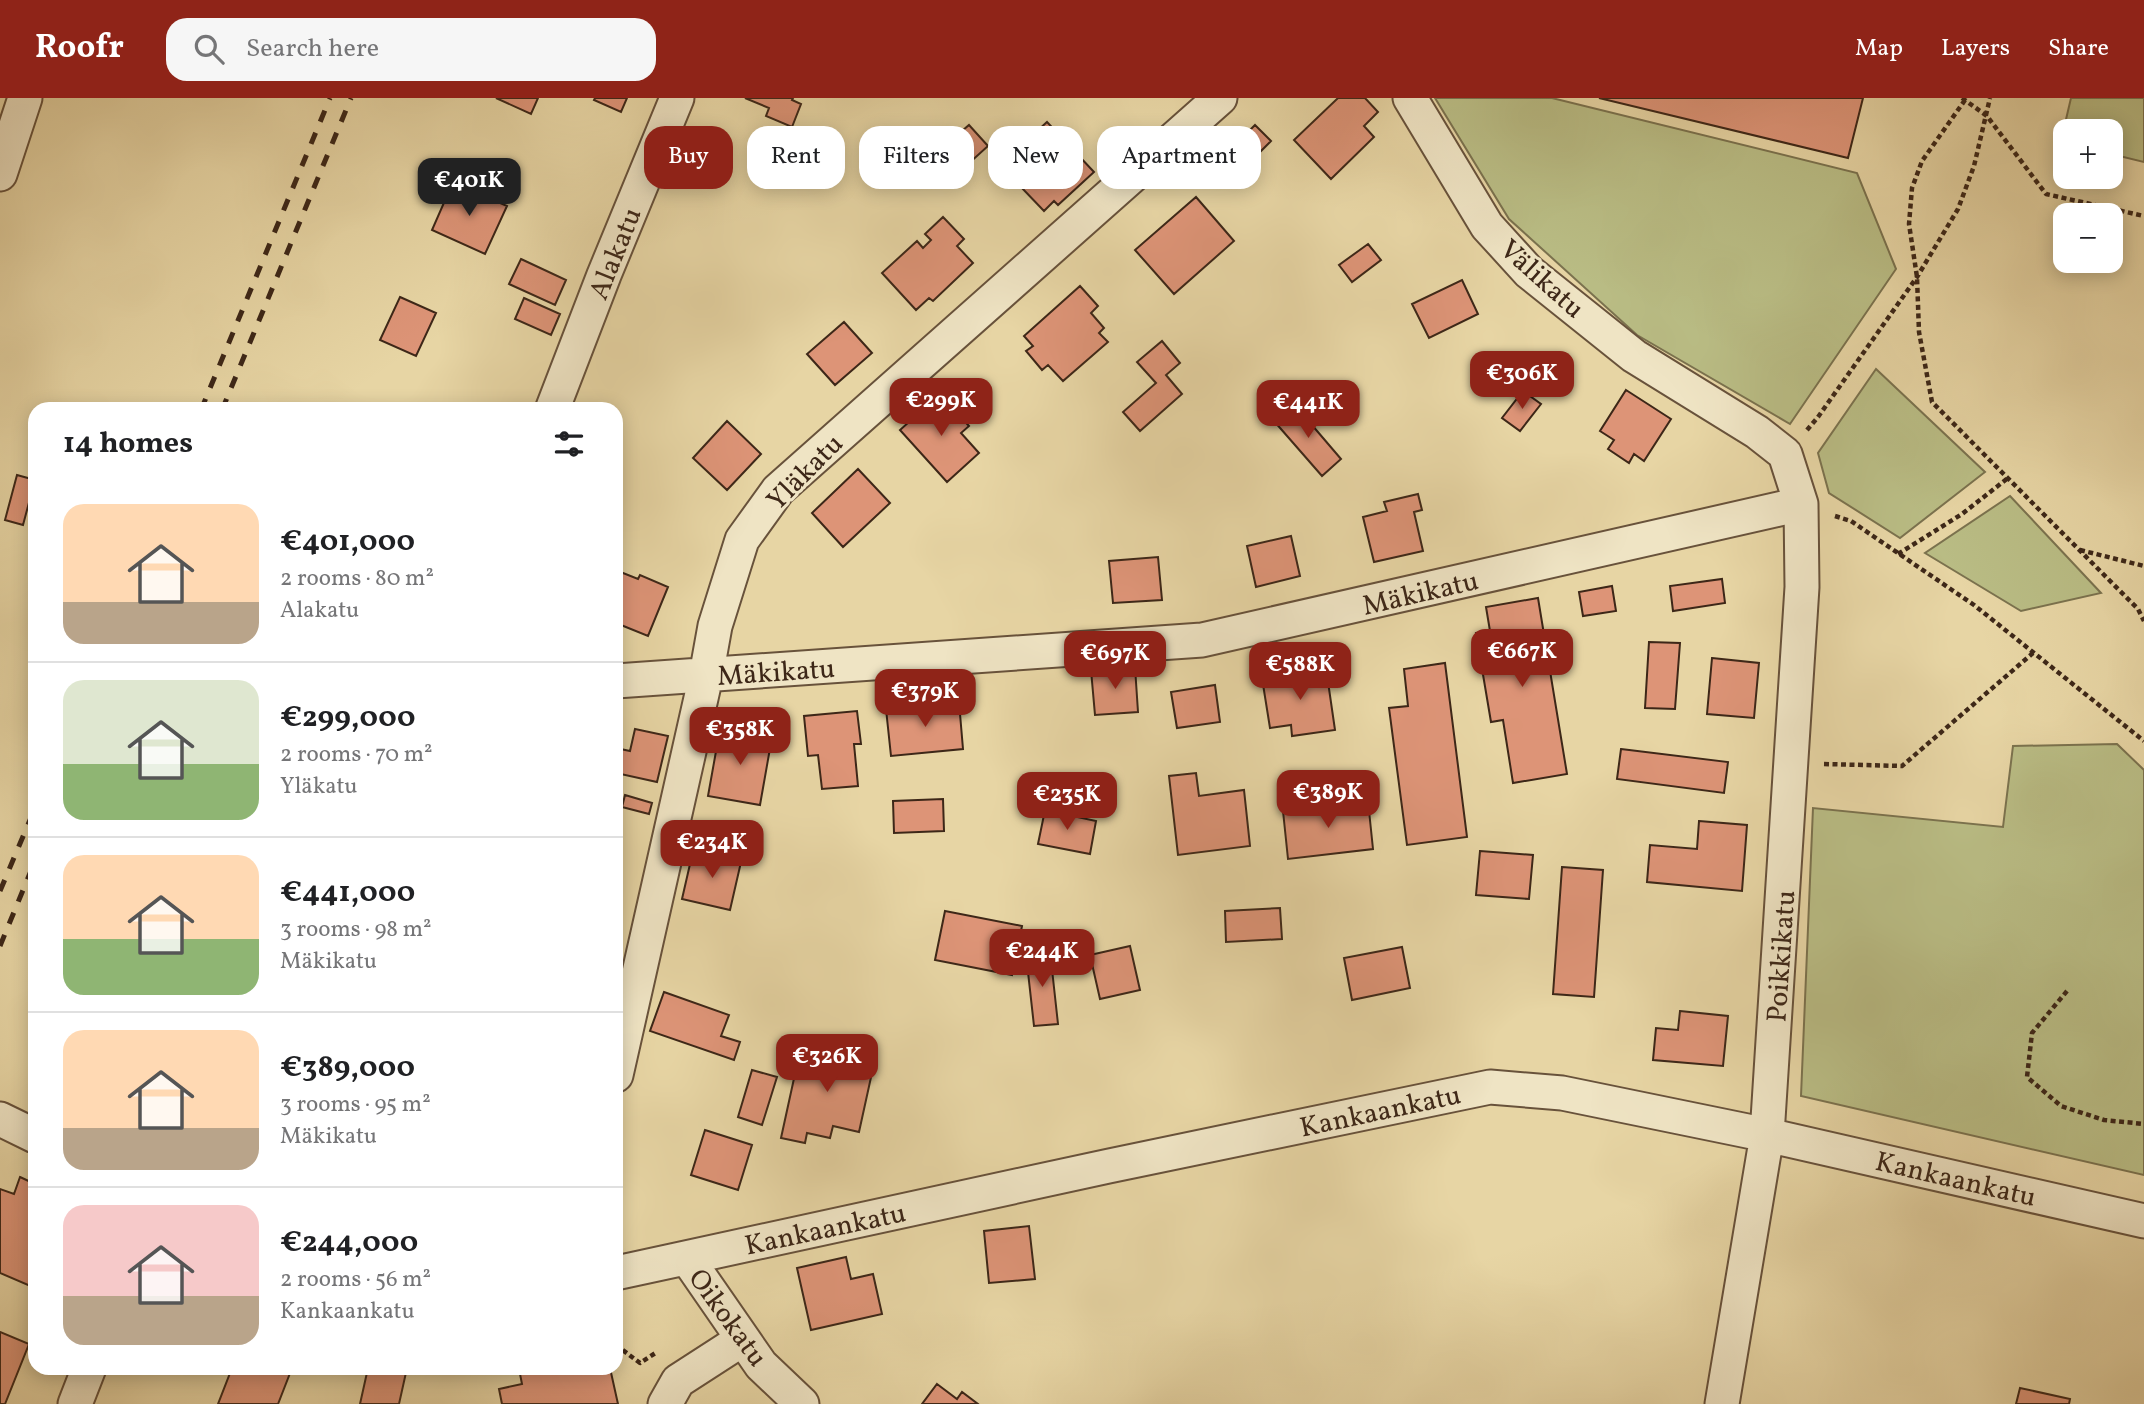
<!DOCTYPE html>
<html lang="en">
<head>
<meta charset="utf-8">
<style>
  :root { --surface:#fff; --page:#f6f6f6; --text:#202124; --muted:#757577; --line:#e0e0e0; --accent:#8f2418 }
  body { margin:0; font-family:Vollkorn,serif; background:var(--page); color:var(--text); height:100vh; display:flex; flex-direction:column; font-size:26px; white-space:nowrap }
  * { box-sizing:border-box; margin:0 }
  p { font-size:23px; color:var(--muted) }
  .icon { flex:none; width:38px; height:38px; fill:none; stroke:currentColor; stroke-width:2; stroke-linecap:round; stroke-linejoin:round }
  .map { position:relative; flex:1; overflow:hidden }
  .drawer { position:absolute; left:28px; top:304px; width:595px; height:973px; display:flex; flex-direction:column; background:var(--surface); border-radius:21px; box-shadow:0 4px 18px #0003 }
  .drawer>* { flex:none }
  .guide { position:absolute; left:644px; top:28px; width:665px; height:63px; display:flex; gap:14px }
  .buttons { position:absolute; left:2053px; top:21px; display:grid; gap:14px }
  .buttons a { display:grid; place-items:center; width:70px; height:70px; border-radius:14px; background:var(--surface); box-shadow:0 4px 18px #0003; font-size:35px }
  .price { position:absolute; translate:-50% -60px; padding:0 16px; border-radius:14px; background:var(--accent); color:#fff; font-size:23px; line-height:46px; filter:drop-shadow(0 2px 4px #0008) }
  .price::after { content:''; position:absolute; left:50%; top:42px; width:21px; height:16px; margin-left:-10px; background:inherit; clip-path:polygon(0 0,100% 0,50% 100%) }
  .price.active { background:#222; color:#fff }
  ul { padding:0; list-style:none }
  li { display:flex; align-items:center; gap:21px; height:175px; padding:0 35px }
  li+li { border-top:2px solid var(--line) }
  li span { display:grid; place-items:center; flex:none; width:196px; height:140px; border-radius:21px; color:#555 }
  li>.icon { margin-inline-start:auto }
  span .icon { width:84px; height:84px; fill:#fffc; stroke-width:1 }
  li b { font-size:30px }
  h2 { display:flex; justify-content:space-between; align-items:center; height:84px; padding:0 35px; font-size:30px }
  .pill { padding:0 24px; border-radius:21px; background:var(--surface); box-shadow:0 4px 18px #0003; font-size:24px; line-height:63px }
  .pill.active { background:var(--accent); color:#fff }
  header { display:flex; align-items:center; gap:42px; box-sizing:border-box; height:98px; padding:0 35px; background:var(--accent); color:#fff }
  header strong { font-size:33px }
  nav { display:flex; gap:38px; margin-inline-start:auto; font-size:24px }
  .search { width:490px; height:63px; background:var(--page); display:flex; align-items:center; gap:18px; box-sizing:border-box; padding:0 24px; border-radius:21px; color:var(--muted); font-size:26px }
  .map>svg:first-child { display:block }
  .green { fill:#b9bc84; stroke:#7b724e; stroke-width:2 }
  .building { fill:#dd9477; stroke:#3d2718; stroke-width:2 }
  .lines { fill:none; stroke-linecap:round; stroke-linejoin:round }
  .minor-casing { stroke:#68523b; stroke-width:37 }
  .path { stroke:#3d2718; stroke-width:4.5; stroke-dasharray:5 3.5; stroke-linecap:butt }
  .minor { stroke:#efe4c4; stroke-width:33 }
  .rail { stroke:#3d2718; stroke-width:5; stroke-dasharray:12 12; stroke-linecap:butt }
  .labels { text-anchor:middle; stroke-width:6; stroke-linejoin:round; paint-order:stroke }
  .street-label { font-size:28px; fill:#3d2718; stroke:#efe4c4 }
</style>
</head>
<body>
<header>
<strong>Roofr</strong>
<div class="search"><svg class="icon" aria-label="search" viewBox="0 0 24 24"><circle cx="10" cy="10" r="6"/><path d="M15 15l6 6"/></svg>Search here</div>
<nav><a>Map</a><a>Layers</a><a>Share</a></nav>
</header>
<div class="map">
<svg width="2144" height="1306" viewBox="0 0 2144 1306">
  <rect width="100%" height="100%" fill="#e7d5a4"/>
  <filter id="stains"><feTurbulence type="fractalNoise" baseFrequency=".00286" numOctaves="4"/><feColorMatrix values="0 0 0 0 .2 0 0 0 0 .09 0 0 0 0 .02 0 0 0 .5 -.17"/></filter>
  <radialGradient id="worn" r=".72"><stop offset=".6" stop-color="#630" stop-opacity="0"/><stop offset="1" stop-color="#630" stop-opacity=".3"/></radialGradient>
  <!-- green -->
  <path class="green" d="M1435 0H1552L1857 75 1896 171 1790 326 1637 237 1509 121Z
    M2071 0H2144V64L2111 56 2110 33H2065V47H2060Z
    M1876 271 1985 374 1900 440 1829 395 1818 355Z
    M2010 398 2101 495 2021 513 1925 455Z
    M2117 646 2144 672V1077L1801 998 1813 710 2003 729 2013 648Z"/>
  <!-- building -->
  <path class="building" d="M496 0H538L531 16Z
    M595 0H627L621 14 594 2Z
    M745 0H793L792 2 801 6 792 29 766 18 769 10Z
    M1338 0H1365L1378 14 1364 28 1374 39 1331 81 1294 42Z
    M1599 0H1863L1848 60Z
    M1047 24 1094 74 1058 107 1054 103 1044 113 1020 88 1029 79 1010 58Z
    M969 27 988 48 946 86 926 64Z
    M1255 27 1271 43 1242 72 1226 56Z
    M453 84 507 108 485 156 432 132Z
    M1196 99 1234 143 1174 196 1135 152Z
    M943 119 964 141 957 148 973 165 933 203 929 200 916 212 882 175 917 143 923 150 931 142 925 136Z
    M1368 146 1381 162 1352 184 1339 167Z
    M521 161 566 182 555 207 509 186Z
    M1462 182 1478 216 1429 240 1412 206Z
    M1080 188 1098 208 1091 215 1104 230 1099 235 1108 244 1063 283 1048 267 1042 272 1026 253 1033 248 1024 238Z
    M400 199 436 215 416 258 380 242Z
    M524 200 560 216 551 237 515 221Z
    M844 224 872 255 835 287 807 256Z
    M1162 243 1180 265 1166 277 1182 296 1140 333 1123 314 1156 285 1137 264Z
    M1626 292 1671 321 1644 363 1634 356 1629 365 1608 351 1614 342 1600 333Z
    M1523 293 1541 306 1520 333 1502 320Z
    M940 296 969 328 961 335 979 355 947 384 900 332Z
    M1294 306 1341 361 1322 378 1274 323Z
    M727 323 761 356 727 392 693 360Z
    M858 371 890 405 843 449 812 415Z
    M17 377 35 382 23 427 5 422Z
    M1418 396 1422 412 1414 414 1423 453 1374 464 1363 419 1387 413 1384 404Z
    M1291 438 1300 478 1256 489 1247 448Z
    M1158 459 1162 502 1113 505 1109 463Z
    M618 473 638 481 640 477 668 489 648 538 616 525Z
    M1722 481 1725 505 1673 513 1670 488Z
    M1612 488 1616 513 1583 518 1579 494Z
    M1538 500 1567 676 1513 685 1503 622 1491 624 1476 535 1490 533 1486 509Z
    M1649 544 1680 545 1675 611 1645 610Z
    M1712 560 1759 565 1754 620 1707 616Z
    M1445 565 1467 739 1407 747 1389 610 1408 608 1404 571Z
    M1135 569 1138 614 1095 617 1091 572Z
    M1326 570 1335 632 1292 638 1291 627 1270 630 1262 580Z
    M1215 587 1220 624 1177 630 1171 594Z
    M959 604 963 651 891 658 886 611Z
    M857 613 861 646H854L858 688 822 691 818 657 808 658 804 618Z
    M635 631 668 638 657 684 616 675V650L630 653Z
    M720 631 772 639 760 707 708 698Z
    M1621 651 1728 664 1724 695 1617 681Z
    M1196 675 1199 698 1244 692 1250 748 1178 757 1169 678Z
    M625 697 652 705 649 716 622 709Z
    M943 701 944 733 894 735 893 703Z
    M1368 703 1373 751 1288 761 1283 713Z
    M1045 712 1096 723 1090 756 1038 746Z
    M1699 723 1747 727 1742 793 1647 784 1650 747 1697 751Z
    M693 753 741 764 730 812 682 801Z
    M1480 753 1533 757 1529 801 1476 797Z
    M1562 769 1603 772 1594 899 1553 896Z
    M1280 810 1282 841 1226 844 1225 813Z
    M945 813 1022 828 1012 877 935 862Z
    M1130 848 1140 892 1100 901 1090 857Z
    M1402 849 1410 890 1352 902 1344 860Z
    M1050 853 1058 926 1034 928 1026 856Z
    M664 894 729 917 721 938 740 944 734 962 650 933Z
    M1680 913 1728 918 1723 968 1653 962 1656 930 1678 932Z
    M824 950 875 961 859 1034 833 1028 830 1040 807 1035 805 1045 781 1040 800 953 822 958Z
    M752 972 777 979 762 1027 738 1019Z
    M705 1032 752 1047 738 1092 691 1077Z
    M20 1079 35 1086V1190L0 1175V1091L14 1096Z
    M1029 1128 1035 1181 989 1185 984 1133Z
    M846 1159 851 1181 873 1176 882 1216 811 1232 797 1170Z
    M0 1234 29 1246 5 1306H0Z
    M232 1270H292L278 1306H218Z
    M368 1270H407L399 1306H360Z
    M610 1270 618 1306H502L499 1291 522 1286 519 1271Z
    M937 1286 957 1301 962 1294 978 1306H922Z
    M2020 1290 2070 1301 2069 1306H2016Z"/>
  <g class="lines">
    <!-- minor casing -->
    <g class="minor-casing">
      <path id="minor" d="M1410 0 1487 128 1529 174 1634 258 1757 334 1785 356 1801 406 1802 489 1767 1037 1722 1306
        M0 76 25 0
        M552 312 604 177 677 0
        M616 583 1202 542 1801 406
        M616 977 706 578 715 528 742 442 778 392 1220 0
        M0 1021 35 1038
        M687 1160 761 1267 802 1306
        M616 1175 1109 1068 1490 989 1562 995 1767 1037 2144 1123
        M75 1306 89 1270
        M665 1306 678 1283 743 1241"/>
    </g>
    <!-- path -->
    <path class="path" d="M1962 0 1987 18 2046 96 2144 118
      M1965 2 1922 63 1912 90 1909 126 1917 179 1919 234 1932 304 2138 511 2144 523
      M1807 332 1818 319 1917 179 1958 111 1974 68 1990 0
      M1835 418 1851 423 1974 507 2144 643
      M2080 452 2144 468
      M1898 456 1962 416 2008 380
      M1824 666 1902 668 2033 555
      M2067 893 2032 935 2027 979 2061 1008 2104 1022 2144 1026
      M616 1247 640 1265 657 1254"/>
    <!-- minor -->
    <use href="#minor" class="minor"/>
    <!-- rail -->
    <path class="rail" d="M201 312 330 0
      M222 312 351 0
      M0 793 35 710
      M0 848 35 763"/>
  </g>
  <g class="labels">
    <!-- street labels -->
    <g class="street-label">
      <text transform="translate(614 155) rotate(-68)" y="10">Alakatu</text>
      <text transform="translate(1543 180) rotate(42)" y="10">Välikatu</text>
      <text transform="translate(804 373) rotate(-45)" y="10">Yläkatu</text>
      <text transform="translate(1420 494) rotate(-13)" y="10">Mäkikatu</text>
      <text transform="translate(776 573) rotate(-4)" y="10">Mäkikatu</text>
      <text transform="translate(1780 858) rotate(-86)" y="10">Poikkikatu</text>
      <text transform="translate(1380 1012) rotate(-12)" y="10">Kankaankatu</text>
      <text transform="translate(1956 1080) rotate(13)" y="10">Kankaankatu</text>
      <text transform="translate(825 1130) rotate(-12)" y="10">Kankaankatu</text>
      <text transform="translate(729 1219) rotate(54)" y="10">Oikokatu</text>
    </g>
  </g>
  <rect width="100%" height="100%" filter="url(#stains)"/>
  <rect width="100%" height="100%" fill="url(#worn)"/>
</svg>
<div class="buttons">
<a>+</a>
<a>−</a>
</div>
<b class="price active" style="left:469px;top:120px">€401K</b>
<b class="price" style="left:1522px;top:313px">€306K</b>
<b class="price" style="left:941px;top:340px">€299K</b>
<b class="price" style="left:1308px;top:342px">€441K</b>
<b class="price" style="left:1522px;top:591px">€667K</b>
<b class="price" style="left:1115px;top:593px">€697K</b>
<b class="price" style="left:1300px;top:604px">€588K</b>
<b class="price" style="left:925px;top:631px">€379K</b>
<b class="price" style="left:740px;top:669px">€358K</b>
<b class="price" style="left:1328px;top:732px">€389K</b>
<b class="price" style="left:1067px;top:734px">€235K</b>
<b class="price" style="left:712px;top:782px">€234K</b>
<b class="price" style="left:1042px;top:891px">€244K</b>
<b class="price" style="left:827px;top:996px">€326K</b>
<div class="guide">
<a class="pill active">Buy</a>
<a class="pill">Rent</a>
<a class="pill">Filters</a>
<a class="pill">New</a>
<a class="pill">Apartment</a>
</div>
<section class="drawer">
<h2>14 homes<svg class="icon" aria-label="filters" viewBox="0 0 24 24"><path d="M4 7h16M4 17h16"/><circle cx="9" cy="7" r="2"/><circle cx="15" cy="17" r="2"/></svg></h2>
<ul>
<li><span style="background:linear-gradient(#ffd9b3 70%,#b9a48a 0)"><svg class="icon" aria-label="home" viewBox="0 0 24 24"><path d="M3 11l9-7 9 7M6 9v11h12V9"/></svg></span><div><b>€401,000</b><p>2 rooms · 80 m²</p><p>Alakatu</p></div></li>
<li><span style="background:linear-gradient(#dfe7d0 60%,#8fb573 0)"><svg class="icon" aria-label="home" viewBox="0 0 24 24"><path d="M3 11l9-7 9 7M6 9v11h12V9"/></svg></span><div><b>€299,000</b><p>2 rooms · 70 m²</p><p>Yläkatu</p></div></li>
<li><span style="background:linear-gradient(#ffd9b3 60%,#8fb573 0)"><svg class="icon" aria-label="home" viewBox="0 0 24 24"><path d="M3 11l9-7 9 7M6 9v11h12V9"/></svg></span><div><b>€441,000</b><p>3 rooms · 98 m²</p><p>Mäkikatu</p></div></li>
<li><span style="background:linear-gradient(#ffd9b3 70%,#b9a48a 0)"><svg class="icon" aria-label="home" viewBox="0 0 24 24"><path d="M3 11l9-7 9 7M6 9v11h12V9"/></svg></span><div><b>€389,000</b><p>3 rooms · 95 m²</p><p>Mäkikatu</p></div></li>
<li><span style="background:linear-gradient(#f6c9c9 65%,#b9a48a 0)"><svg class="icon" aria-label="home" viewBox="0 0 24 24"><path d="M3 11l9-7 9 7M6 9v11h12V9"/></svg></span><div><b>€244,000</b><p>2 rooms · 56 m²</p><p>Kankaankatu</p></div></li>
</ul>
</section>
</div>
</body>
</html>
